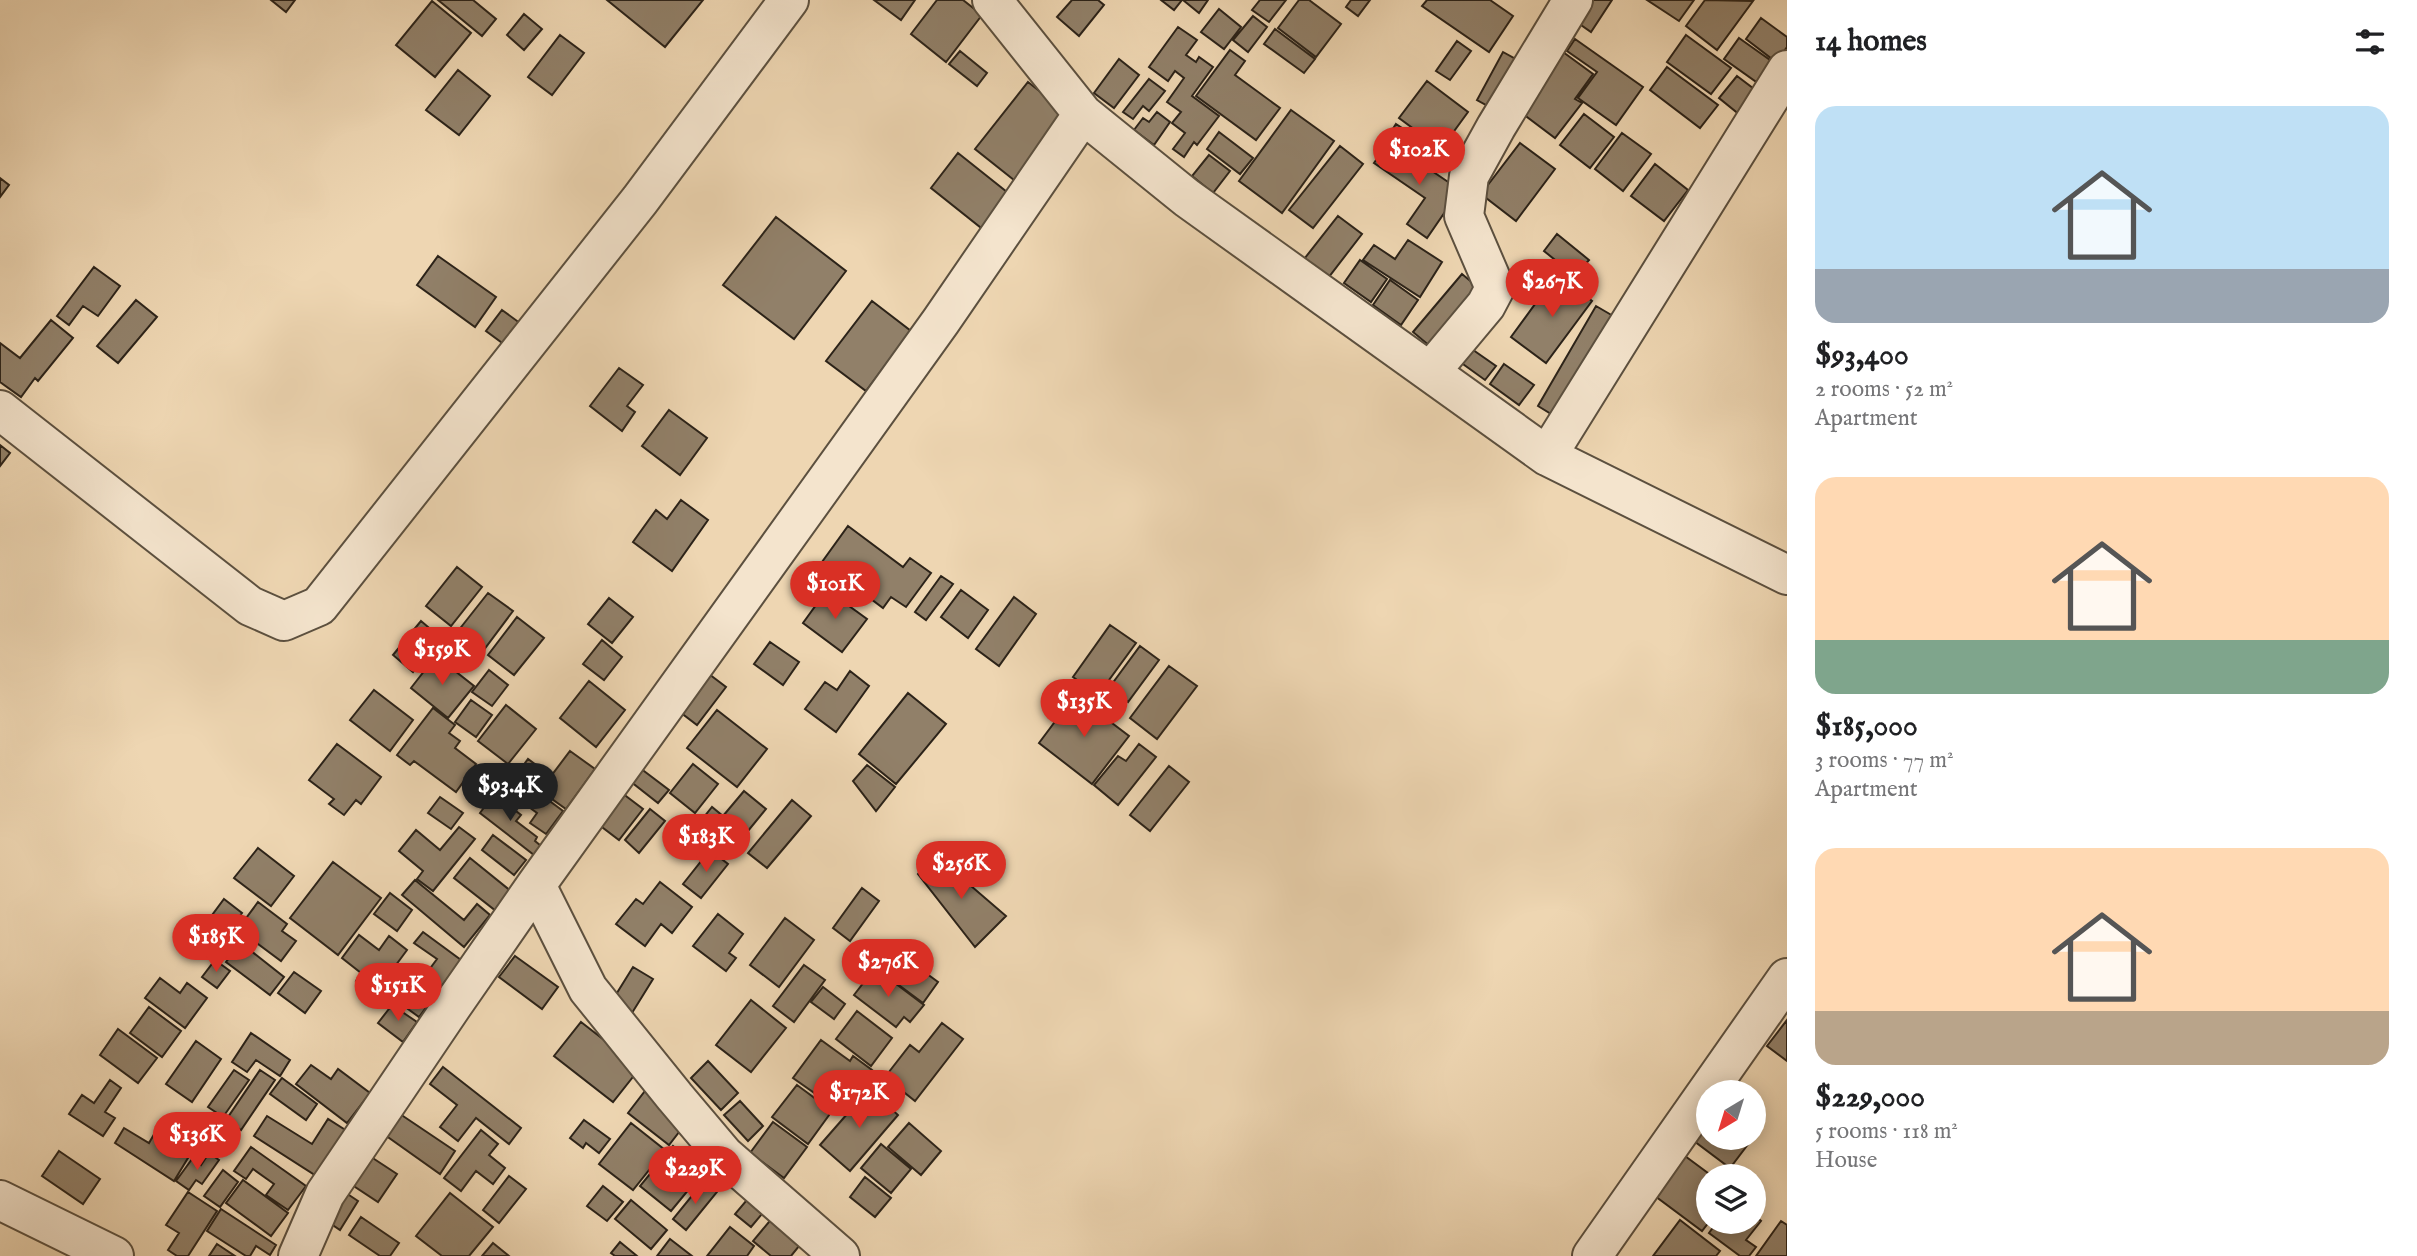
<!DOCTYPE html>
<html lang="en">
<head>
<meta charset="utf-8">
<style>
  :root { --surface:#fff; --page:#f2f2f2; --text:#202124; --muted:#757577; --accent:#d93025 }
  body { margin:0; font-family:"IM FELL English",serif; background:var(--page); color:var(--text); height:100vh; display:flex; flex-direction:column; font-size:26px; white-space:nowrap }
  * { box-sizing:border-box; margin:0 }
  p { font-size:23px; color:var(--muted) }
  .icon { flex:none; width:38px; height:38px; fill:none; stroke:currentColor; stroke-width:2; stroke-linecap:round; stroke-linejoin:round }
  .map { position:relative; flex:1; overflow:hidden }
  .sheet { display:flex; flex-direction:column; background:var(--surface); width:630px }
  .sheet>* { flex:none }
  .needle { width:46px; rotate:218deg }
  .controls { position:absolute; left:1696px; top:1080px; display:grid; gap:14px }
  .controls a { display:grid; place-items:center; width:70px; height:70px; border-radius:50%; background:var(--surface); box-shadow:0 4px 18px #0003; font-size:35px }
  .price { position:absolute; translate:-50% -60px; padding:0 16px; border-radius:24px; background:var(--accent); color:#fff; font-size:23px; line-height:46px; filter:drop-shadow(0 2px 4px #0008) }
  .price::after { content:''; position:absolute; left:50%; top:42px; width:21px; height:16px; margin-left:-10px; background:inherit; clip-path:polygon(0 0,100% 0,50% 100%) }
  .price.active { background:#222; color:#fff }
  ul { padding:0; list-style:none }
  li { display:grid; align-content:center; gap:14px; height:371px; padding:0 28px }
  li span { display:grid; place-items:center; height:217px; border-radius:21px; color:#555 }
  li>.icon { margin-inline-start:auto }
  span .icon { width:126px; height:126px; fill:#fffc; stroke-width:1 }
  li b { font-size:30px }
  h2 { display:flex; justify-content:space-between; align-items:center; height:84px; padding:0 28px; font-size:30px }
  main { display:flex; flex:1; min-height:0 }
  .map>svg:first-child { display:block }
  .building { fill:#918069; stroke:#2c2319; stroke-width:2 }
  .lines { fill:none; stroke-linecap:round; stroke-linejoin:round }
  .minor-casing { stroke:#5c503f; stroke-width:42 }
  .minor { stroke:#f4e4cd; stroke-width:38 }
</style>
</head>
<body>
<main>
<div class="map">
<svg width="1787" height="1256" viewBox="0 0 1787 1256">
  <rect width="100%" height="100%" fill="#eed6b2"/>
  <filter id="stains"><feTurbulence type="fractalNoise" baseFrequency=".00286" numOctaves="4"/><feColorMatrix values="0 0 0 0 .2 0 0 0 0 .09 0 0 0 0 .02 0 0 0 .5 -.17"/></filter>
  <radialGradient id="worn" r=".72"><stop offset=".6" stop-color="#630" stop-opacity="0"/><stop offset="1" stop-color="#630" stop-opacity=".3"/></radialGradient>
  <!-- building -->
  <path class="building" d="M271 0H295L286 12Z
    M438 0H473L496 19 482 36Z
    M607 0H703L665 47Z
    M874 0H915L901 20Z
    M937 0H963L982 15 946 62 911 34Z
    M1072 0H1098L1104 5 1079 36 1057 17Z
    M1161 0H1182L1174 10Z
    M1183 0H1208L1199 13Z
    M1260 0H1286L1269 22 1252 10Z
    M1299 0H1309L1341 24 1316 57 1278 28Z
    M1351 0H1370L1358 16 1346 7Z
    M1427 0H1490L1513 16 1489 52 1422 6Z
    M1583 0H1612L1591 32 1571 18Z
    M1647 0H1694L1679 21Z
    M1705 0 1753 1 1717 50 1686 26Z
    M432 1 471 33 435 77 396 45Z
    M1219 9 1241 27 1224 49 1201 32Z
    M524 14 542 29 524 50 507 35Z
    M1253 16 1267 27 1248 52 1233 40Z
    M1761 18 1787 37V47L1776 62 1746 39Z
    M1178 27 1197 40 1186 55 1196 62 1199 57 1213 67 1192 96 1219 116 1197 145 1194 142 1184 157 1173 149 1185 133 1172 123 1181 112 1167 102 1184 78 1175 71 1168 81 1149 67Z
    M1275 29 1315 59 1304 73 1264 44Z
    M560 35 584 53 552 95 528 77Z
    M1686 35 1731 68 1711 94 1667 62Z
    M1739 38 1777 65 1762 86 1724 59Z
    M1575 39 1643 87 1616 125 1578 98 1597 72 1567 51Z
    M1457 41 1471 51 1450 80 1436 71Z
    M1230 50 1245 61 1235 75 1280 108 1256 140 1196 96Z
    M960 51 987 73 977 86 949 64Z
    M1503 52 1521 62 1495 110 1477 100Z
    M1563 52 1593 74 1575 99 1582 103 1555 138 1519 111Z
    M1119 59 1139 75 1114 108 1094 93Z
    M1667 67 1718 105 1700 128 1650 90Z
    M458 70 490 96 459 135 426 110Z
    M1737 76 1758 92 1740 115 1719 98Z
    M1149 79 1165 91 1149 111 1143 106 1133 119 1123 112Z
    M1427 81 1468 112 1441 149 1399 118Z
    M1028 82 1072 117 1019 184 975 149Z
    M1291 110 1334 141 1282 213 1239 181Z
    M1157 112 1170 122 1154 145 1134 130 1143 118 1149 122Z
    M1584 114 1614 137 1590 168 1560 145Z
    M1396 124 1448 158 1438 172 1387 138Z
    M1219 132 1253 158 1240 174 1207 149Z
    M1622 133 1651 154 1623 191 1595 169Z
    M1389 142 1460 190 1427 238 1407 224 1425 198 1374 163Z
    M1520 143 1555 169 1516 221 1481 194Z
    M1340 146 1363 164 1313 228 1289 210Z
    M958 153 1017 200 990 235 931 188Z
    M1209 155 1230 171 1213 193 1192 176Z
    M1655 164 1688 190 1664 221 1631 196Z
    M0 178 9 185 0 197Z
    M1338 216 1362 234 1325 282 1301 263Z
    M776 217 846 271 794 339 723 285Z
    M1557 234 1589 260 1575 276 1544 251Z
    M1408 240 1442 262 1420 297 1363 260 1374 245 1395 259Z
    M438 256 496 297 475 327 417 285Z
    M1360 260 1387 279 1371 302 1344 283Z
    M94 267 120 286 98 316 83 306 69 325 57 316Z
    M1462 274 1486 294 1437 352 1413 332Z
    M1557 274 1592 301 1546 363 1511 337Z
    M1390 280 1418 300 1401 325 1373 305Z
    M136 300 157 317 118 363 97 346Z
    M872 301 911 331 866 391 826 361Z
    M1596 306 1620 320 1561 420 1538 406Z
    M502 310 528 329 513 351 486 331Z
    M51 320 73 338 38 381 35 378 21 397 0 382V343L20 358Z
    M1466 345 1496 366 1485 380 1456 359Z
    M1504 364 1534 385 1519 405 1490 384Z
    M619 368 643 385 627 406 635 412 622 431 590 406Z
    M669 410 707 438 680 475 642 446Z
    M0 445 10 453 0 466Z
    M681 500 708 520 672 571 633 542 656 510 667 519Z
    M848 526 903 567 910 558 931 573 906 607 891 597 883 608 822 562Z
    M457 567 482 587 451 626 426 606Z
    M941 576 953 584 926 620 915 612Z
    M827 590 867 619 842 652 803 623Z
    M961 590 988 610 968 638 941 617Z
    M488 593 513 611 483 651 458 631Z
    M1014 597 1036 614 999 666 976 649Z
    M609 598 633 617 612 643 588 624Z
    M517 617 544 638 514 675 488 655Z
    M421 621 441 638 413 672 393 655Z
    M1110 625 1136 643 1098 695 1073 677Z
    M602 640 622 657 604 680 583 664Z
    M770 642 799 662 783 685 754 664Z
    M1140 646 1159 660 1128 702 1109 688Z
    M436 656 474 686 448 718 411 688Z
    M1169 666 1197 686 1157 739 1130 718Z
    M489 670 508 685 492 706 472 692Z
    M705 671 726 687 697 725 676 709Z
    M850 671 869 686 836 732 805 709 825 682 837 690Z
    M589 681 625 710 596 747 560 718Z
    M374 690 413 720 390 751 350 720Z
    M908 693 946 724 896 784 859 754Z
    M1075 695 1129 736 1092 784 1039 743Z
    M471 700 492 715 476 737 455 722Z
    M506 705 536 729 508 764 478 741Z
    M433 708 455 725 449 733 460 741 455 748 476 764 456 792 414 761 410 765 397 755Z
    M717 710 767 749 737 787 687 748Z
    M337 744 381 777 361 804 356 800 344 815 329 804 334 799 309 780Z
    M1139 744 1156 757 1118 805 1094 785 1118 756 1126 761Z
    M570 751 595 769 566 809 517 774 528 759 551 776Z
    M693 764 718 784 695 813 670 793Z
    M867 765 895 787 876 811 853 781Z
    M1169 766 1189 782 1150 831 1130 815Z
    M640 768 669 790 658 803 630 781Z
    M520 779 563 811 546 834 530 823 537 813 510 793Z
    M618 790 643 809 619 840 594 821Z
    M744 791 766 809 734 848 700 822 712 807 723 816Z
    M494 794 521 815 516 821 537 837 535 841 541 846 534 855 480 813Z
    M440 797 463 813 451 829 428 813Z
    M792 800 811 816 767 868 748 853Z
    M650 809 665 821 639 853 625 840Z
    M459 827 475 839 433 891 417 879 423 871 399 851 416 830 440 850Z
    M493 835 526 860 514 875 482 850Z
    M258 848 294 876 271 906 234 878Z
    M710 850 728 864 701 898 683 884Z
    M935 855 1006 916 975 947 918 874Z
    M470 858 512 892 496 911 454 878Z
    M333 862 381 898 338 955 290 918Z
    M415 880 464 920 477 904 490 915 464 947 402 895Z
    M660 882 692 907 672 933 661 924 645 946 616 924 636 899 643 904Z
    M862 888 879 901 850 941 833 928Z
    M390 893 412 910 397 931 374 914Z
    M224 899 242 913 216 948 198 934Z
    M258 902 287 924 282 931 296 941 281 961 238 929Z
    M718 914 743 934 729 953 736 958 726 971 693 946Z
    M785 918 814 940 779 987 750 965Z
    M423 932 461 960 419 1017 379 988 374 995 356 981 361 973 342 958 359 935 379 950 389 936 407 950 393 969 417 986 437 959 414 943Z
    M241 943 284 977 270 995 226 962Z
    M515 956 558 987 542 1009 499 977Z
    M904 957 938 982 923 1003 888 977Z
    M215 960 230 971 217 988 202 977Z
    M804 965 825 980 794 1022 773 1006Z
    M633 967 653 979 632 1013 612 1001Z
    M875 968 924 1005 910 1022 904 1017 896 1027 854 995Z
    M294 972 321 991 305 1013 278 993Z
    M160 978 180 993 187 983 207 998 185 1028 145 998Z
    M823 987 845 1004 834 1019 811 1002Z
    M751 1000 786 1028 751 1072 716 1045Z
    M392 1005 417 1022 403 1042 378 1023Z
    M149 1007 181 1031 162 1057 130 1033Z
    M857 1011 892 1038 871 1066 836 1039Z
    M1787 1020V1061L1767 1046Z
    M581 1022 640 1068 613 1102 554 1056Z
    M942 1023 963 1039 915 1101 885 1077 910 1045 919 1052Z
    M118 1029 157 1058 138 1083 100 1055Z
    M251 1033 290 1060 280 1076 256 1060 247 1072 232 1062Z
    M821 1040 850 1061 853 1056 872 1070 858 1089 850 1083 833 1106 793 1078Z
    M196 1041 221 1059 192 1102 166 1084Z
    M708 1061 738 1093 721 1110 691 1078Z
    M311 1065 331 1079 338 1069 370 1093 347 1123 296 1084Z
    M443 1067 521 1128 509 1144 476 1118 458 1141 440 1127 457 1105 430 1084Z
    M234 1070 249 1080 223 1117 208 1107Z
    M260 1070 275 1080 241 1130 226 1120Z
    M282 1078 317 1104 306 1120 270 1094Z
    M110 1080 121 1088 105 1112 115 1118 103 1136 69 1114 82 1095 94 1103Z
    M797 1085 832 1111 808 1144 772 1117Z
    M869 1089 898 1115 850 1171 820 1145Z
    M645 1091 686 1123 669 1145 628 1113Z
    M740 1101 763 1126 748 1141 724 1115Z
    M1708 1112V1138H1742L1749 1143 1730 1168 1690 1138Z
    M400 1114 455 1151 440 1174 385 1135Z
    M267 1116 312 1144 328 1119 347 1131 318 1177 254 1136Z
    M584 1120 610 1139 599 1153 586 1143 583 1148 570 1138Z
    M773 1122 807 1147 784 1178 750 1153Z
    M631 1123 665 1150 633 1190 599 1164Z
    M909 1123 941 1151 921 1175 888 1147Z
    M210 1124 222 1133 203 1159 192 1150Z
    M124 1128 149 1143 156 1131 191 1153 174 1181 115 1143Z
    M481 1130 498 1144 489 1155 505 1168 493 1184 476 1171 461 1191 444 1178Z
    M881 1144 911 1169 891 1193 861 1168Z
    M673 1146 704 1171 671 1211 640 1186Z
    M251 1147 306 1186 288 1210 266 1195 274 1184 253 1169 246 1179 234 1171Z
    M59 1151 100 1179 83 1204 42 1176Z
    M362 1151 397 1174 378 1202 343 1179Z
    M209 1153 219 1160 202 1184 196 1180 189 1190 176 1181 192 1159 201 1165Z
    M1685 1156 1712 1176H1708L1709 1222 1702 1231 1655 1196Z
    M223 1170 238 1182 220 1207 204 1196Z
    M509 1176 526 1189 499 1223 483 1210Z
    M865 1177 891 1198 875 1217 850 1197Z
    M243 1180 288 1213 271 1236 226 1203Z
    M704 1181 717 1192 686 1230 673 1219Z
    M603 1186 623 1202 607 1221 587 1206Z
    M757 1188 772 1202 751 1227 735 1214Z
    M340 1189 358 1201 340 1230 321 1217Z
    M188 1192 217 1211 188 1256H177L168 1250 179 1233 166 1225Z
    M450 1193 493 1227 469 1256H442L416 1236Z
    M631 1200 667 1230 651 1249 615 1219Z
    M221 1209 276 1245 270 1255 256 1246 250 1256H246L207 1231Z
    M1754 1215 1761 1221 1746 1240 1756 1247 1749 1256H1740L1709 1233 1717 1222H1754Z
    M774 1216 804 1240 791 1256H771L753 1241Z
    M361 1217 399 1243 390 1256H380L349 1235Z
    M1680 1220 1720 1251 1716 1256H1653Z
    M1781 1221 1787 1225V1256H1756Z
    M730 1227 754 1246 747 1256H707Z
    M670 1239 692 1256H657Z
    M620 1242 637 1256H615L611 1253Z
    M493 1243 509 1256H482Z
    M217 1244 235 1256H209Z"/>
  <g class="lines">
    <!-- minor casing -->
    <g class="minor-casing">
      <path id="minor" d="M992 0 1083 114 1187 198 1547 456 1787 575
        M1430 372 1486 305 1495 288 1464 216 1469 176 1496 127 1573 0
        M0 410 250 606 284 621 319 606 640 200 789 0
        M1547 456 1787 70
        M536 885 588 989 675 1097 724 1155 840 1256
        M0 1200 114 1256
        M298 1256 325 1194 452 1006 536 885 941 321 1083 114
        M1592 1256 1787 978"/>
    </g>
    <!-- minor -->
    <use href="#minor" class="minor"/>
  </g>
  <rect width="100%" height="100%" filter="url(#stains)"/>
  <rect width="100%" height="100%" fill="url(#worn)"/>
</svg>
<div class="controls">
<a><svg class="needle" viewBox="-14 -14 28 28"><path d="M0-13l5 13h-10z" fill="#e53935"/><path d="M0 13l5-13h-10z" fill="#757577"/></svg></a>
<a><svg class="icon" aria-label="layers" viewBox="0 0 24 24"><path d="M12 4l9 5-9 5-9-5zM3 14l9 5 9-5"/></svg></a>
</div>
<b class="price" style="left:1419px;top:187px">$102K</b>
<b class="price" style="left:1552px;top:319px">$267K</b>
<b class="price" style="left:835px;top:621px">$101K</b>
<b class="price" style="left:442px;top:687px">$159K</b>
<b class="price" style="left:1084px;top:739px">$135K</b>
<b class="price active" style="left:510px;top:823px">$93.4K</b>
<b class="price" style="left:706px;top:874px">$183K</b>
<b class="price" style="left:961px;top:901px">$256K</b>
<b class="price" style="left:216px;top:974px">$185K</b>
<b class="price" style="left:888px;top:999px">$276K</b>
<b class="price" style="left:398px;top:1023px">$151K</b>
<b class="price" style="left:859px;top:1130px">$172K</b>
<b class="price" style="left:197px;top:1172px">$136K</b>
<b class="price" style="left:695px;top:1206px">$229K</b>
</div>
<section class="sheet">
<h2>14 homes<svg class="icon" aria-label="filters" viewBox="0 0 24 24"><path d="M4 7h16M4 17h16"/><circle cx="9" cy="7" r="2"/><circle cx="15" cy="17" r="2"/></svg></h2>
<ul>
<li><span style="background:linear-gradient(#bfe0f5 75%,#9aa5b1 0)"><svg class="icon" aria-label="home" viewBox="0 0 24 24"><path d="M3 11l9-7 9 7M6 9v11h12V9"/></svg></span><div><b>$93,400</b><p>2 rooms · 52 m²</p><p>Apartment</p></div></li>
<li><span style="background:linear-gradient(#ffd9b3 75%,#7fa58c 0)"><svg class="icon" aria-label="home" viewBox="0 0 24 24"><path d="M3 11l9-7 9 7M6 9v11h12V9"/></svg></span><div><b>$185,000</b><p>3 rooms · 77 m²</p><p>Apartment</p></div></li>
<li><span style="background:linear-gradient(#ffd9b3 75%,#b9a48a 0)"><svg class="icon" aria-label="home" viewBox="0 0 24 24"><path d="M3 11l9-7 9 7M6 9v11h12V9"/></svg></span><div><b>$229,000</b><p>5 rooms · 118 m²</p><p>House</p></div></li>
</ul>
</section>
</main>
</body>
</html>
